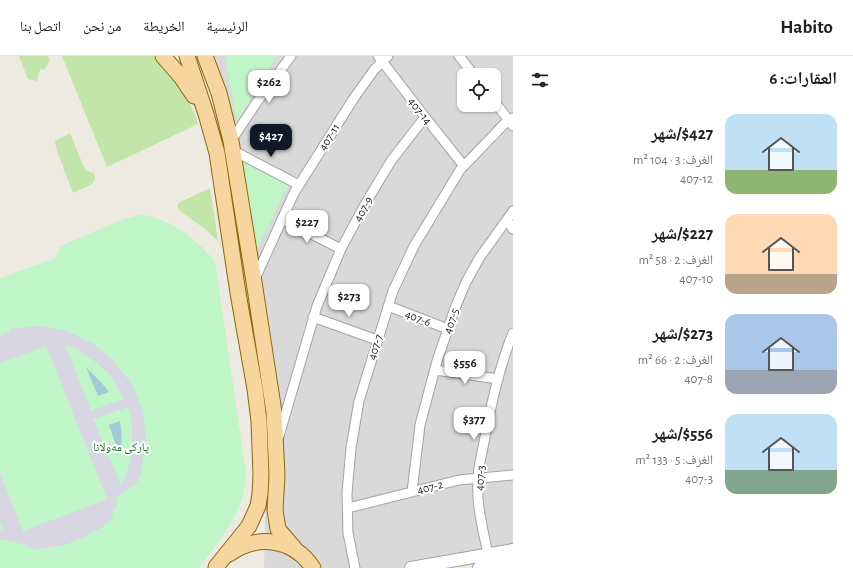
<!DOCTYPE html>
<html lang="ar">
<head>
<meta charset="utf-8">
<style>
  :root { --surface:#fff; --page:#f6f6f6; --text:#202124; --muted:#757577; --line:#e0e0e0; --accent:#111827 }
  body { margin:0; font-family:"Alegreya Sans","Noto Naskh Arabic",sans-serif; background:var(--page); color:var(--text); direction:rtl; height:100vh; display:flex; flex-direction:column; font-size:15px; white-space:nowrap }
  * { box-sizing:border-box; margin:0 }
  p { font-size:13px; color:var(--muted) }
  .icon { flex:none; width:22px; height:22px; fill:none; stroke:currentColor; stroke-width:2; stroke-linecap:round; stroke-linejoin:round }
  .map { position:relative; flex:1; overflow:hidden; direction:ltr }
  .details { display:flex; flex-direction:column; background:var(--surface); width:340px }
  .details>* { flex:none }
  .buttons { position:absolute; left:457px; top:12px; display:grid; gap:8px }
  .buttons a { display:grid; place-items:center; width:44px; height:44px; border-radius:8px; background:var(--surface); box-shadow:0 1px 3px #0004; font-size:20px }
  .price { position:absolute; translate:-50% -34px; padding:0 9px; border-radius:8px; background:#fff; color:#222; font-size:13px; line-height:26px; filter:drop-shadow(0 1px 2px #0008) }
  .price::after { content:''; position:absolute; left:50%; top:24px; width:12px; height:9px; margin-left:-6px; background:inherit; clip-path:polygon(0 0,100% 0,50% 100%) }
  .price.current { background:var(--accent); color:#fff }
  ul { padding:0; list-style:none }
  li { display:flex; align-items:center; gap:12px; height:100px; padding:0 16px }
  li span { display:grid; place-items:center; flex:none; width:112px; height:80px; border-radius:12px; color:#555 }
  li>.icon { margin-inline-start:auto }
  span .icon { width:48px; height:48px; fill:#fffc; stroke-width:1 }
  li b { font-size:17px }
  h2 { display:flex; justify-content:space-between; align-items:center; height:48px; padding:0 16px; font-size:17px }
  header { display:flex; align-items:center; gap:24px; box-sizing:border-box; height:56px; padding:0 20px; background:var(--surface); border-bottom:1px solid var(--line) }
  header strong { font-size:19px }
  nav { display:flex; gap:22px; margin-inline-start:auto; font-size:14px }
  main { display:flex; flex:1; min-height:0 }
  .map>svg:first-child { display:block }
  .residential { fill:#dad9d9; fill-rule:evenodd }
  .grass { fill:#c3e5aa }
  .park { fill:#c0f5c8 }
  .plaza { fill:#d7d6e2; fill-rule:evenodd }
  .water { fill:#a4c9d8 }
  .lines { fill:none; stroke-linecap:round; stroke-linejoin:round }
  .minor-casing { stroke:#a3a3a3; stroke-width:11 }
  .tertiary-casing { stroke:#a3a3a3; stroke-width:14 }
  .primary-casing { stroke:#8b6809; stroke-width:17 }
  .minor { stroke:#fff; stroke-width:9 }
  .tertiary { stroke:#fff; stroke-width:12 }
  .primary { stroke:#f6d59e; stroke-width:15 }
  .labels { text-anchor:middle; stroke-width:4; stroke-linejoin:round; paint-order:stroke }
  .street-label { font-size:12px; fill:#1c1c1c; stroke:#fff }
  .park-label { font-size:12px; fill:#11721f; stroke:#fff }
</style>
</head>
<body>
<header>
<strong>Habito</strong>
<nav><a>الرئيسية</a><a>الخريطة</a><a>من نحن</a><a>اتصل بنا</a></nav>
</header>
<main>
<section class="details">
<h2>العقارات: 6<svg class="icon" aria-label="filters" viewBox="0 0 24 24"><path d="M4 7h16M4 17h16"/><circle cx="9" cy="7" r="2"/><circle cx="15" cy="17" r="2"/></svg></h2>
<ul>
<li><span style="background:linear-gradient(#bfe0f5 70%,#8fb573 0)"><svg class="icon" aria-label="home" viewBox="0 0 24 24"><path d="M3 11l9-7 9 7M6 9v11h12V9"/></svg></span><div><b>$427/شهر</b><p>الغرف: 3 · 104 m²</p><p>407-12</p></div></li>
<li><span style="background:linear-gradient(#ffd9b3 75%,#b9a48a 0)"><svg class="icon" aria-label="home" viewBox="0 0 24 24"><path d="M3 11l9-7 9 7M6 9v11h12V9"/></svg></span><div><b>$227/شهر</b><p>الغرف: 2 · 58 m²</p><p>407-10</p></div></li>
<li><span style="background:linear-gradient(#a9c7e8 70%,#9aa5b1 0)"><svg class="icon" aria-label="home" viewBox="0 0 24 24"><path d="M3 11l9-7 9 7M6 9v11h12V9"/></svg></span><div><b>$273/شهر</b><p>الغرف: 2 · 66 m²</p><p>407-8</p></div></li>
<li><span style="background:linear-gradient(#bfe0f5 70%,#7fa58c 0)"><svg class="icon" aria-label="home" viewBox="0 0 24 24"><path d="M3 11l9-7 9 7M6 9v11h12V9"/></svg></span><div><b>$556/شهر</b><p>الغرف: 5 · 133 m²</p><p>407-3</p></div></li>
</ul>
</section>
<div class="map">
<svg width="513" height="512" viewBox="0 0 513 512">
  <rect width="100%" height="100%" fill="#edeae2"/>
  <!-- residential -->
  <path class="residential" d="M199 0H513V499L431 512H264L267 394 245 236 223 91 210 35ZM464 19H494V49H464Z"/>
  <!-- grass -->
  <path class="grass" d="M19 0H48L50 5 44 14 41 13 39 16 37 25 28 23Z
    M62 0H154C175 18 190 42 198 68L107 111Z
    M70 77 85 114 94 117 95 123 92 128 73 137 57 95 55 85Z
    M210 132 218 185 205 173 180 155 177 150 180 146Z"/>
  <!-- park -->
  <path class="park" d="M225 0H277L237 65Z
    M240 102 289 128 254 199Z
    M137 159C166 159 198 183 215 206L246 417C244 459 222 480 199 512H0V222L56 202 61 190 118 165Z"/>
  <!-- plaza -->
  <path class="plaza" d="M36 270 65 274 94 288 112 303 131 327 138 342 143 356 146 385 141 417 135 430H131L126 435 118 440 116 443 117 450 111 457 114 461 101 472 80 483 65 489 40 493 27 492V489L0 483V474H3L0 466V417L23 475 107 443 46 290 0 307V283L3 277 10 276V273ZM65 289 77 293 97 307 110 319 124 343 91 355ZM128 351 132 367V389L130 406 125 422 121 429 93 363Z"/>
  <!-- water -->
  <path class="water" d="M86 311 101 326 109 336 98 340Z
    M120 365C122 376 123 388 119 398L109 369Z"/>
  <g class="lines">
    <!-- minor casing -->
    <g class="minor-casing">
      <path id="minor" d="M378 0 425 61 464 110
        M459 0 474 19
        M494 45 513 70
        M231 85 257 46 291 0
        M232 94 299 129
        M282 163 341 193
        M507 164 513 173
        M255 223 294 137 354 42 374 14 388 0
        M388 250 448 273
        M313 261 377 284
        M435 314 498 323
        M279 380 317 250 341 193 364 150 391 105 425 61
        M412 436 420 369 437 305 455 252 466 226 480 201 513 155
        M348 452 459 424 513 419
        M488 498C483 474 476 448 478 423 478 411 482 398 484 386 491 350 499 311 513 277
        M355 512 348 477 347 437 351 392 359 345 393 235 414 190 460 114 508 64 513 62"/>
    </g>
    <!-- tertiary casing -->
    <g class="tertiary-casing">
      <path id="tertiary" d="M411 512 513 494
        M479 512 513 506"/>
    </g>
    <!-- primary casing -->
    <g class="primary-casing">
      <path id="primary" d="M163 0 182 22 194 40
        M187 0 206 58 217 97 238 237 255 333 259 365 261 419 260 438 258 450 249 470 216 511
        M205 0 219 37 231 85 254 226 274 356 277 420 275 454 278 473 295 493
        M229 498C258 478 293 482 313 512"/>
    </g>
    <!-- minor -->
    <use href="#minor" class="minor"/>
    <!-- tertiary -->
    <use href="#tertiary" class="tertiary"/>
    <!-- primary -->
    <use href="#primary" class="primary"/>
  </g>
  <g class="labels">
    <!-- street labels -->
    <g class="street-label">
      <text transform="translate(420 55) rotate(52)" y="4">407-14</text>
      <text transform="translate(329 81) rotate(-58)" y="4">407-11</text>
      <text transform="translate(363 153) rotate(-61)" y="4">407-9</text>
      <text transform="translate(418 262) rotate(21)" y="4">407-6</text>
      <text transform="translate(451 265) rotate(-71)" y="4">407-5</text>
      <text transform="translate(375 291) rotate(-73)" y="4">407-7</text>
      <text transform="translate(480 422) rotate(-86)" y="4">407-3</text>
      <text transform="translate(430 431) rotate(-14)" y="4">407-2</text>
    </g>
    <!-- park labels -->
    <g class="park-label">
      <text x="121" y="395">پارکی مەولانا</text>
    </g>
  </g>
</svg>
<div class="buttons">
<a><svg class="icon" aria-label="locate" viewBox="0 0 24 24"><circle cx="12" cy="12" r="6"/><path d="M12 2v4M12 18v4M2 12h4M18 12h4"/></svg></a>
</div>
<b class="price" style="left:269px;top:48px">$262</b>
<b class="price current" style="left:271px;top:102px">$427</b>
<b class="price" style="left:307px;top:188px">$227</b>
<b class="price" style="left:349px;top:262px">$273</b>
<b class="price" style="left:465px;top:329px">$556</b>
<b class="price" style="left:474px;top:385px">$377</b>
</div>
</main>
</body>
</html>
